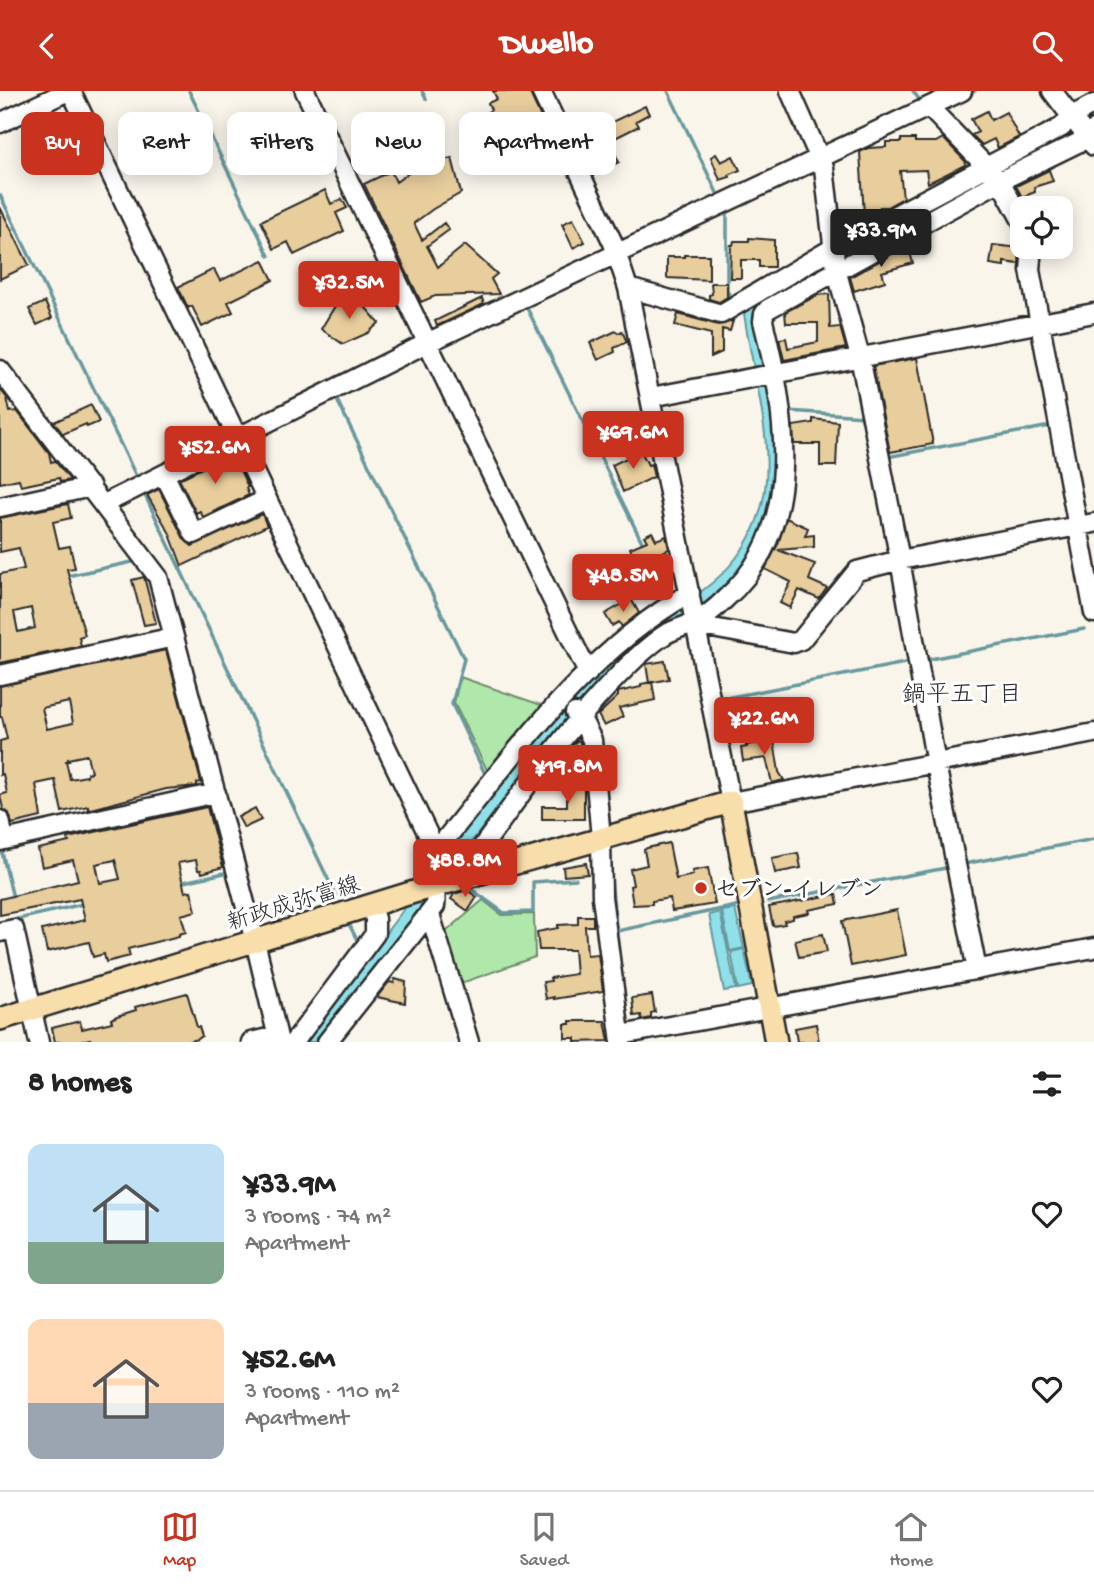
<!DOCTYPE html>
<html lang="en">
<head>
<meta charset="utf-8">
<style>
  :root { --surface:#fff; --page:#f6f6f6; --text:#222; --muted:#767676; --line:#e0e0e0; --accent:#c8321e }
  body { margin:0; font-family:"Gochi Hand","Klee One",sans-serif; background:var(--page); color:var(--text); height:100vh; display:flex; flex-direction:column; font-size:26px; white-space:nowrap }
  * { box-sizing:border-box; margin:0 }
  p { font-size:23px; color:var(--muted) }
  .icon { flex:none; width:38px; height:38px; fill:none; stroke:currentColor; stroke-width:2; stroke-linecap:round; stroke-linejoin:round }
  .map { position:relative; height:951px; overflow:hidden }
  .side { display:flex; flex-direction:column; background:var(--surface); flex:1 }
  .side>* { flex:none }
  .top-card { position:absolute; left:21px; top:21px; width:700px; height:63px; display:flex; gap:14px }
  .tools { position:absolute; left:1010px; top:105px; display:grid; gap:14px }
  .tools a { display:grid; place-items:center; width:63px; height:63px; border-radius:14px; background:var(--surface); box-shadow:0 4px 18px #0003; font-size:35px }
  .price { position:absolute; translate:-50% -60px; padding:0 16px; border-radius:7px; background:var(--accent); color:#fff; font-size:23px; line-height:46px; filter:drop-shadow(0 2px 4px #0008) }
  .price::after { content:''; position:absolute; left:50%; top:42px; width:21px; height:16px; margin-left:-10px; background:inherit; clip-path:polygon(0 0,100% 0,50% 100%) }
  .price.current { background:#222; color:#fff }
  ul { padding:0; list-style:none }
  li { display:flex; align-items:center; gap:21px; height:175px; padding:0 28px }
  li span { display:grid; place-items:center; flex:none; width:196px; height:140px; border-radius:14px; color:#555 }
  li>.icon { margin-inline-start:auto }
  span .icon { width:84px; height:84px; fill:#fffc; stroke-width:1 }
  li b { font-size:30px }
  h2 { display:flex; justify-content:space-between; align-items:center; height:84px; padding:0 28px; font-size:30px }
  .tag { padding:0 24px; border-radius:14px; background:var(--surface); box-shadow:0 4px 18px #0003; font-size:24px; line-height:63px }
  .tag.current { background:var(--accent); color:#fff }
  header { display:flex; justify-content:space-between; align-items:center; height:91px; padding:0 28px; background:var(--accent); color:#fff; font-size:32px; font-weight:700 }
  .tab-bar { display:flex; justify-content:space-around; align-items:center; height:98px; border-top:2px solid var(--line); background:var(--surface); font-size:19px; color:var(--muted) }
  .tab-bar a { display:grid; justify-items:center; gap:4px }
  .tab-bar .current { color:var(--accent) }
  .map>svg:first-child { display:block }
  .green { fill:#b0e8ab; stroke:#6e8a6b; stroke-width:2 }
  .water { fill:#8fe0e9; stroke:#67989d; stroke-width:2 }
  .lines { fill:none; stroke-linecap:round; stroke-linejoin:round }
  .stream { stroke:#67989d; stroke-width:3.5 }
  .building { fill:#e8cd9d; stroke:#2b2b2b; stroke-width:2; fill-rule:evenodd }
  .minor-casing { stroke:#2b2b2b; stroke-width:23 }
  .major-casing { stroke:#2b2b2b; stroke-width:26 }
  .minor { stroke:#fff; stroke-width:18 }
  .major { stroke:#f8deab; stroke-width:21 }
  .poi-dot { fill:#c8321e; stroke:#fff; stroke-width:2.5 }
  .labels { text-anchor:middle; stroke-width:6; stroke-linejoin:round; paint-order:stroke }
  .poi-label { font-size:23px; font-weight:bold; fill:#2b2b2b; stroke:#fff; text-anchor:start }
  .street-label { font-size:23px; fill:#2b2b2b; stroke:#fff }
  .neighbourhood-label { font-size:24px; fill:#2b2b2b; stroke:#fff }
</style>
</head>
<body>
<header><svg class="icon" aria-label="back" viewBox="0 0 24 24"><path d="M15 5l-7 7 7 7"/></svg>Dwello<svg class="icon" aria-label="search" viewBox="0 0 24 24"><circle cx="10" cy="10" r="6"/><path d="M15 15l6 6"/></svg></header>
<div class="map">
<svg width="1094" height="951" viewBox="0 0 1094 951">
  <rect width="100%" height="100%" fill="#faf5eb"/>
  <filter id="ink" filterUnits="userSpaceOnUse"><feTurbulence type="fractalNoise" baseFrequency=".0143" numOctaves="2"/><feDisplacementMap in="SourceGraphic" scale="14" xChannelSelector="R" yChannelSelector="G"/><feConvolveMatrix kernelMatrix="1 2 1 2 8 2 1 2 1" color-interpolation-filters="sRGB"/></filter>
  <g filter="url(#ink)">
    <!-- green -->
    <path class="green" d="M460 586 547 616 489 683 454 612Z
      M483 809 502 824 534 823 535 866 456 894 441 845Z"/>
    <!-- water -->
    <path class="water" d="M1094 18V33L1076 48 763 217 779 367 773 421 739 485 535 670 431 802 320 951H304C361 874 419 798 477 723 514 675 551 628 594 585 603 575 613 564 623 555 678 509 735 497 760 421 779 362 752 282 744 222L751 208Z
      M735 818 744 857 730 860 722 820Z
      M720 821 736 898 724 900 709 824Z
      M744 858 752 895 738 898 731 861Z"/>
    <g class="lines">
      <!-- stream -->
      <path class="stream" d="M189 0 269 165
        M422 0 426 8
        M668 0 720 108
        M913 0 921 11
        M1042 0 1059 25
        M967 4 975 0
        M0 104 138 389
        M727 120V200L733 210
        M526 215 644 455
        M336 307 464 568 452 613 486 685
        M787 320 865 325
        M887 366 1050 335
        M144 402 337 807
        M648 465 656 480
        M67 485 137 470
        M688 542 720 705
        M925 569 1084 538
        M726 607 910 571
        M1 757 13 807
        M964 773 1094 748
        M610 780 626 929
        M179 792 229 781
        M471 798 504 822 533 821V791L576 788
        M768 811 951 776
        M5 831 83 813
        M350 835 357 849
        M617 840 741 814
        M475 940 478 951"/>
    </g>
    <!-- building -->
    <path class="building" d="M493 0H529L544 33 541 35 555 64 515 83 504 60 501 61 492 44 496 42 486 22 491 19 488 12 497 8Z
      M645 15 649 23 636 30 639 35 609 50 619 71 611 75 601 54 593 58 585 44Z
      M987 20 991 29 1006 21 1019 46 998 57 994 48 982 54 972 44 978 41 971 28Z
      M943 47 966 71 965 74 928 92 926 79 900 80 903 107 887 116H880L881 119 871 124H864L860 61 868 57 886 56V51H901V48H915V51H936Z
      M716 63 721 71 733 65 740 79 729 84 730 86 720 89 711 66Z
      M452 67 461 102 433 118 414 132 422 149 444 132 449 139 427 155 438 176 465 154 497 183 491 188 499 203 435 205 421 211 364 93 391 80 396 91 420 74Z
      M1049 79 1053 90 1034 96 1035 101 1022 106 1016 95Z
      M325 99 331 113 342 108 347 117 336 122 344 140 294 164 288 151 274 158 261 130Z
      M0 116 29 174 0 188Z
      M573 128 585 151 573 157 562 133Z
      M749 147 774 149V176H759V169H741V187H730L731 154H733L734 150H749Z
      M908 154 913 172 882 181 885 190 854 200 850 186Z
      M993 154 1020 157 1019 173 1004 171V175L990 173Z
      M684 164H709V189L667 187V166H684Z
      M263 169 273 189 228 211 233 221 202 236 192 215 188 217 178 196 214 178 220 190Z
      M711 192H727V206L719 211 709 208V204L712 203Z
      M354 203 379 232 368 242 343 253 321 238 335 215Z
      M829 203 830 237 840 236 846 257 784 269 779 248 786 247 788 257 818 251V232H786L785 221 818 204Z
      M482 207 484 213 437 235 435 230Z
      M45 211 52 227 37 234 29 218Z
      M678 223 718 234 733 230 730 240 722 238V261L711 266V243L675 234Z
      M616 240 618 242 622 240 627 251 614 257 615 261 598 269 590 252Z
      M917 267 933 353 890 361 873 275Z
      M0 298 7 307 10 321 17 320 49 362 51 371 55 370 70 389 60 391 59 387 21 395 19 388 0 392Z
      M91 314 99 331 87 336 86 333 63 343 54 331Z
      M813 328 838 331 836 375H820V353H794L793 335 813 332Z
      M641 360 648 374 651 373 654 386 623 401 612 374Z
      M233 364 248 396 246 397 249 404 203 426 200 420 196 422 179 388 225 366 226 368Z
      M159 398 184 448 192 455 262 423 267 435 182 475 169 441 147 404Z
      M68 413 71 427 53 431 59 457 70 455 75 477 67 478 85 544 79 546 81 555 0 572V483L24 478 19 457 0 461V427ZM31 517 35 537 18 541 14 521Z
      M786 427 808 437 805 445 814 444V456L778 459 815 473 809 489 827 497 819 508 799 499 790 517 780 512 791 491 765 478 778 453Z
      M652 441 656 449 666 445 669 458 648 468 653 481 643 485 630 457 647 450 644 445Z
      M144 486 156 532 144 534 132 489Z
      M631 508 639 522 622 536 619 531 612 535 605 523Z
      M166 559 201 691 197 692V695L166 698 88 719V715L62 721 55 689 36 693 41 726 12 733 9 722 3 718 0 704 7 702 3 683 0 684V650L7 648 2 626H0V595ZM69 611 73 632 47 638 42 617ZM87 664 91 681 87 682V685L70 688 66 670H69L68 668Z
      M665 570 669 588 649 592 646 573Z
      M652 591 655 609 619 617 623 626 604 635 598 624 618 605V601L641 596V593Z
      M760 606 761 614 752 616 754 623 734 626 731 610Z
      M577 649 580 651 582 670H564V665Z
      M774 650 779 681 784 689 772 692 766 667 743 670 741 657 747 656 746 654Z
      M558 672 565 675V695H551L550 682Z
      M567 691H584V728H542V715H567Z
      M207 716 223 776 202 782 201 779H198L196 769 178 772 185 801 191 800 196 820 181 824 186 841 179 843V845L128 858 130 865 106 871 104 863 93 866 89 851 47 861 42 839 85 829 80 808 0 824V808L78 789 73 769 42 776 38 758 69 751 68 747ZM115 769 120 788 100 792 96 773Z
      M255 717 261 729 244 737 238 726Z
      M669 752 676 788 693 784 692 780 708 777 715 813 672 820 670 807 652 810V813L633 814 630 795 633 794 630 778 647 774 644 759 647 757Z
      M798 762 801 777 775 782 772 767Z
      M586 772 588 783 564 785 563 776Z
      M467 799 477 806 468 820 451 808 454 803Z
      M836 803 838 813 808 819 809 822 793 825V828L784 830 785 833 773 835 769 816Z
      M897 819 906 864 851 875 842 830Z
      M578 825H593V835H585L587 864 598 863 603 900 554 908V906L546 908 543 891 551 890 550 887 576 883 574 859H539L537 841 558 837V834L578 833Z
      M823 843 827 861 799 866 795 849Z
      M395 888 406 891 405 912 377 906 389 891 394 892Z
      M187 902 197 936H199L202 945 198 948 187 951H90V948L76 951H55L52 937 80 930 82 938 112 931 111 928 117 925 136 919 135 916Z
      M652 904 655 921 651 922V927L642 929 641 924 634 925 632 907Z
      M570 930H605L609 950 575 951V947H565V933H570Z
      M816 933 819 951H797L795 937Z"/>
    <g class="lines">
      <!-- minor casing -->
      <g class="minor-casing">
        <path id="minor" d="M71 0 436 760
          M305 0 588 582
          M541 0 613 152 628 197 731 711 1094 642
          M790 0 824 77 836 178 860 266 900 469 936 673 977 879
          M1052 0 1094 55
          M929 16 1000 90 1022 130
          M0 32 68 0
          M1032 156 1030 179 1094 522
          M628 197 721 223 833 157 1062 36 1070 26 1094 13
          M0 279 158 486 255 850 279 951
          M651 306 1094 222
          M165 385 194 443 267 408
          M104 413 427 252 962 0
          M0 416 91 396
          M696 534 794 552 801 549 857 480 900 469 1094 432
          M0 584 174 546
          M575 622 581 627 592 649 601 747 602 806 621 951
          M0 729 4 749
          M0 750 216 702
          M484 781 480 766 483 755C530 690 578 622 637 566 646 558 656 549 666 543 675 538 686 535 695 531 705 526 717 516 725 508 806 437 786 322 763 230L764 223 768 218 1000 90 1088 47 1094 39
          M430 823 469 951
          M0 841 14 838 39 951
          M621 944 1094 857
          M251 951 277 945
          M294 951 375 843V828L371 815
          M327 951 435 815C438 797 429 777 436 760 511 668 584 562 690 502"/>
      </g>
      <!-- major casing -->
      <g class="major-casing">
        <path id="major" d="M0 928 414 801 731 711 776 951"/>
      </g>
      <!-- minor -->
      <use href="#minor" class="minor"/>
      <!-- major -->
      <use href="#major" class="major"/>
    </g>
  </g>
  <!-- markers -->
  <circle class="poi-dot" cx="701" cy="797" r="7"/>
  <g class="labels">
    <!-- poi labels -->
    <g class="poi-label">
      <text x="715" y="805">セブン-イレブン</text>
    </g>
    <!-- street labels -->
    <g class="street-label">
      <text transform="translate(293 811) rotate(-17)" y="8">新政成弥富線</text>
    </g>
    <!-- neighbourhood labels -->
    <g class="neighbourhood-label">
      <text x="962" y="610">鍋平五丁目</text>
    </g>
  </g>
</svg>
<div class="tools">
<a><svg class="icon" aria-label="locate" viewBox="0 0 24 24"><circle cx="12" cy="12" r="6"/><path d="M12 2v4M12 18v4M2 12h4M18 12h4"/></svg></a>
</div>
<b class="price current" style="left:881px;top:178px">¥33.9M</b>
<b class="price" style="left:349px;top:230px">¥32.5M</b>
<b class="price" style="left:633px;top:380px">¥69.6M</b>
<b class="price" style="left:215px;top:395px">¥52.6M</b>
<b class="price" style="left:623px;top:523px">¥48.5M</b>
<b class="price" style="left:764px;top:666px">¥22.6M</b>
<b class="price" style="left:568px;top:714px">¥19.8M</b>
<b class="price" style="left:465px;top:808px">¥88.8M</b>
<div class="top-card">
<a class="tag current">Buy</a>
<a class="tag">Rent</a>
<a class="tag">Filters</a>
<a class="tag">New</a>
<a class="tag">Apartment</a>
</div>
</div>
<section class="side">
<h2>8 homes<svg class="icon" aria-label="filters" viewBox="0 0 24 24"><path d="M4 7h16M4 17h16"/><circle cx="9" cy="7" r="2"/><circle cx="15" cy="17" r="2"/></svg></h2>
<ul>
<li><span style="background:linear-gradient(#bfe0f5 70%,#7fa58c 0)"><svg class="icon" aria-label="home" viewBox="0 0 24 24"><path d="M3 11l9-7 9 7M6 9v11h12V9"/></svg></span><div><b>¥33.9M</b><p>3 rooms · 74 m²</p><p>Apartment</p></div><svg class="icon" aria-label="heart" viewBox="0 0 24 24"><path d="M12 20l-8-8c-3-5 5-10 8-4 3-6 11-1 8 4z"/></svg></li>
<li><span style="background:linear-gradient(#ffd9b3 60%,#9aa5b1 0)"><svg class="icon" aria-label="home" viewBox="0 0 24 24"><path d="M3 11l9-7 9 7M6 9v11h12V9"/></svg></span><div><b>¥52.6M</b><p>3 rooms · 110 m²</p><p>Apartment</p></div><svg class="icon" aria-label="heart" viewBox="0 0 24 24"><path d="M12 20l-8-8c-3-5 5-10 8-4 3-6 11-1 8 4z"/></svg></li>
</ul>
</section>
<nav class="tab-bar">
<a class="current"><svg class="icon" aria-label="map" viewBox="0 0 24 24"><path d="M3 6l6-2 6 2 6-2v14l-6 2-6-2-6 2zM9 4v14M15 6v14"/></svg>Map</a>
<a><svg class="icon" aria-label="saved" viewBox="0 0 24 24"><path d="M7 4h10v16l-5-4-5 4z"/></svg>Saved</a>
<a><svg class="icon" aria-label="home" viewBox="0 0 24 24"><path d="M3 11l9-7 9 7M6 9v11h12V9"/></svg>Home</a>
</nav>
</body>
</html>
